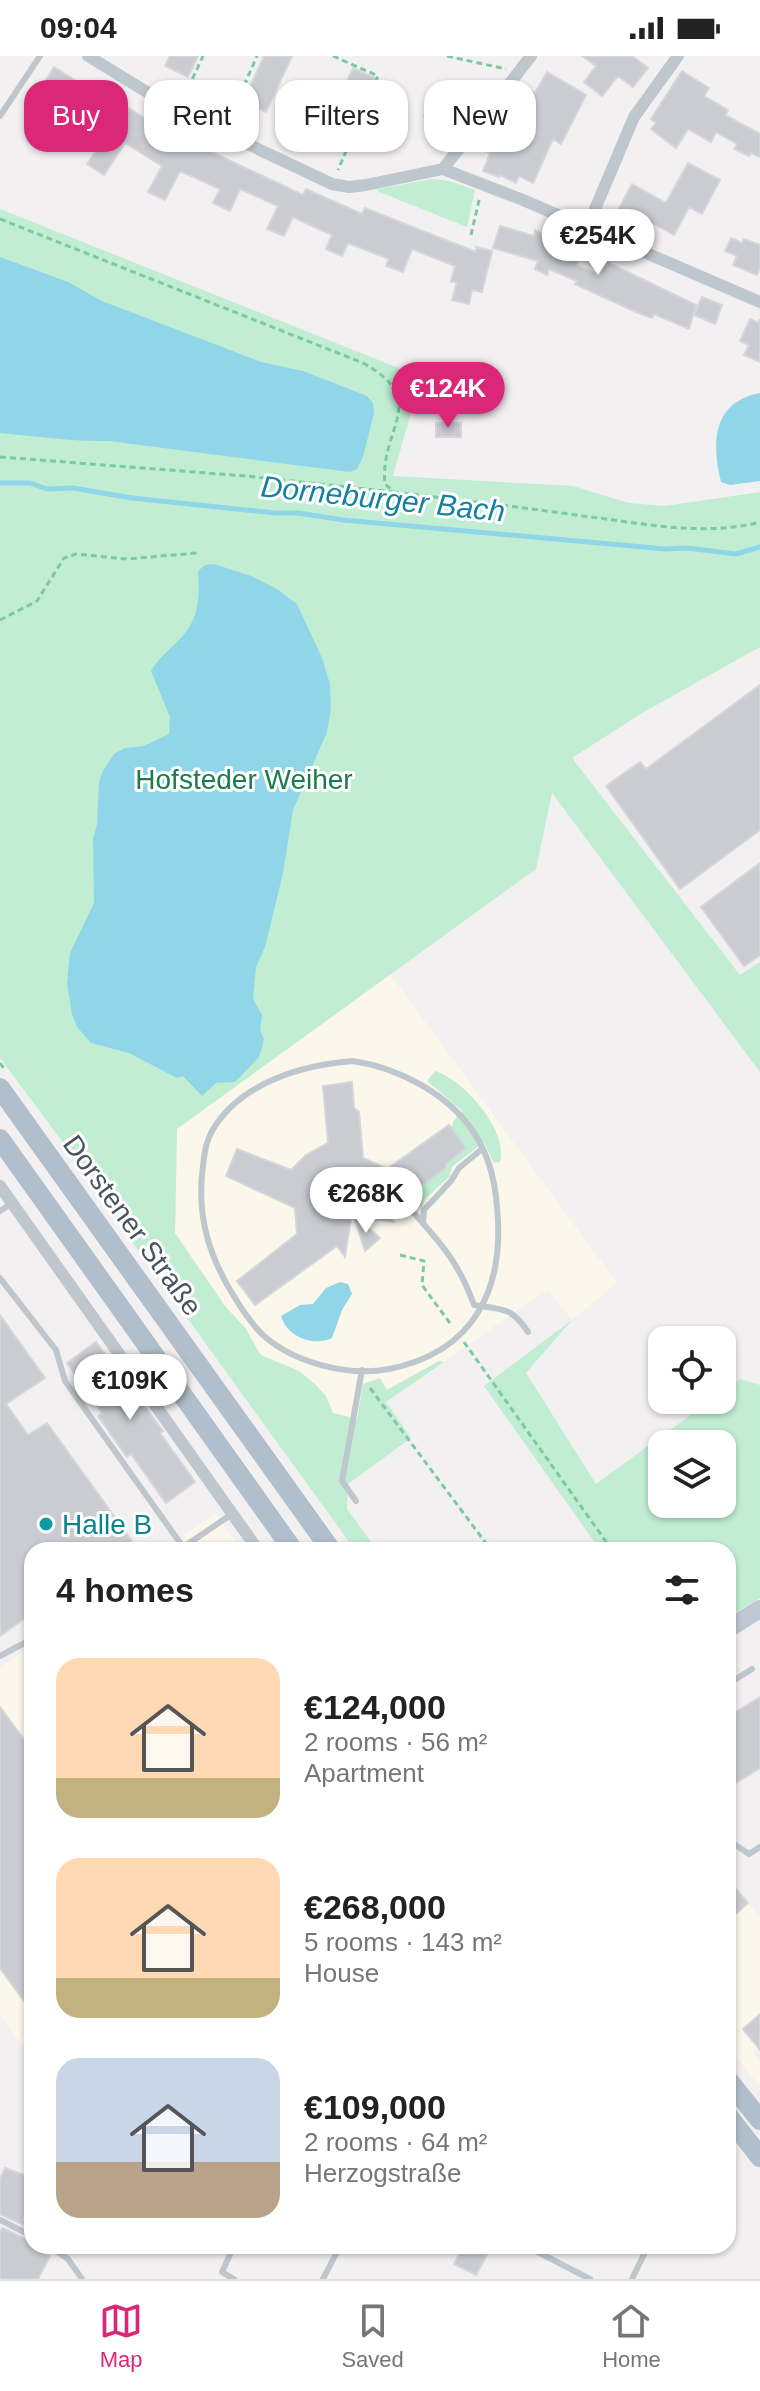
<!DOCTYPE html>
<html lang="en">
<head>
<meta charset="utf-8">
<style>
  :root { --surface:#fff; --page:#f6f6f6; --text:#222; --muted:#767676; --line:#e0e0e0; --accent:#db2777 }
  body { margin:0; font-family:Helvetica,sans-serif; background:var(--page); color:var(--text); height:100vh; display:flex; flex-direction:column; font-size:30px; white-space:nowrap }
  * { box-sizing:border-box; margin:0 }
  p { font-size:26px; color:var(--muted) }
  .icon { flex:none; width:44px; height:44px; fill:none; stroke:currentColor; stroke-width:2; stroke-linecap:round; stroke-linejoin:round }
  .map { position:relative; flex:1; overflow:hidden }
  .sheet { position:absolute; left:24px; top:1486px; width:712px; height:712px; display:flex; flex-direction:column; background:var(--surface); border-radius:24px; box-shadow:0 2px 6px #0004 }
  .sheet>* { flex:none }
  .guide { position:absolute; left:24px; top:24px; width:712px; height:72px; display:flex; gap:16px }
  .controls { position:absolute; left:648px; top:1270px; display:grid; gap:16px }
  .controls a { display:grid; place-items:center; width:88px; height:88px; border-radius:16px; background:var(--surface); box-shadow:0 2px 6px #0004; font-size:40px }
  .price { position:absolute; translate:-50% -68px; padding:0 18px; border-radius:28px; background:#fff; color:#222; font-size:26px; line-height:52px; filter:drop-shadow(0 2px 4px #0008) }
  .price::after { content:''; position:absolute; left:50%; top:48px; width:24px; height:18px; margin-left:-12px; background:inherit; clip-path:polygon(0 0,100% 0,50% 100%) }
  .price.current { background:var(--accent); color:#fff }
  ul { padding:0; list-style:none }
  li { display:flex; align-items:center; gap:24px; height:200px; padding:0 32px }
  li span { display:grid; place-items:center; flex:none; width:224px; height:160px; border-radius:24px; color:#555 }
  li>.icon { margin-inline-start:auto }
  span .icon { width:96px; height:96px; fill:#fffc; stroke-width:1 }
  li b { font-size:34px }
  h2 { display:flex; justify-content:space-between; align-items:center; height:96px; padding:0 32px; font-size:34px }
  .tag { padding:0 28px; border-radius:24px; background:var(--surface); box-shadow:0 2px 6px #0004; font-size:28px; line-height:72px }
  .tag.current { background:var(--accent); color:#fff }
  .status { display:flex; justify-content:space-between; align-items:center; height:56px; padding:0 40px; background:var(--surface); direction:ltr }
  .status svg { height:22px; fill:currentColor }
  .menu { display:flex; justify-content:space-around; align-items:center; height:112px; border-top:2px solid var(--line); background:var(--surface); font-size:22px; color:var(--muted) }
  .menu a { display:grid; justify-items:center; gap:4px }
  .menu .current { color:var(--accent) }
  .map>svg:first-child { display:block }
  .commercial { fill:#fbf7eb }
  .green { fill:#c1edd2; fill-rule:evenodd }
  .water { fill:#90d6e8 }
  .lines { fill:none; stroke-linecap:round; stroke-linejoin:round }
  .stream { stroke:#90d6e8; stroke-width:5 }
  .building { fill:#caccd2; stroke:#d4d6db; stroke-width:2 }
  .path { stroke:#7bcaa2; stroke-width:3; stroke-dasharray:6 4; stroke-linecap:butt }
  .lane { stroke:#bfc7ce; stroke-width:6 }
  .street { stroke:#bfc7ce; stroke-width:12 }
  .secondary { stroke:#bfc8d3; stroke-width:18 }
  .primary { stroke:#b1bfcd; stroke-width:20 }
  .culture-dot { fill:#0f9aa8; stroke:#fff; stroke-width:3 }
  .labels { text-anchor:middle; stroke-width:6; stroke-linejoin:round; paint-order:stroke }
  .park-label { font-size:28px; fill:#1c7b4b; stroke:#fff }
  .street-label { font-size:28px; fill:#49535d; stroke:#fff }
  .culture-label { font-size:28px; fill:#0d838f; stroke:#fff; text-anchor:start }
  .water-label { font-size:30px; font-style:italic; fill:#14819e; stroke:#fff }
</style>
</head>
<body>
<div class="status"><b>09:04</b><svg viewBox="0 0 49 12"><path d="M0 12V9h3v3zM5 12V6h3v6zM10 12V3h3v9zM15 12V0h3v12zM26 1h20v11H26zM47 4h2v5h-2z"/></svg></div>
<div class="map">
<svg width="760" height="2223" viewBox="0 0 760 2223">
  <rect width="100%" height="100%" fill="#f2f0f0"/>
  <!-- commercial -->
  <path class="commercial" d="M390 918 617 1227 572 1264 548 1233 444 1306 439 1305 386 1334 358 1363 333 1357 326 1340 314 1327 298 1315 261 1299 246 1273 225 1250 175 1177 177 1071Z
    M216 1458 242 1494H162Z
    M32 1589V2003L0 1958V1612Z
    M728 1824 760 1861V1988L753 1996 760 2005V2031L728 1990Z"/>
  <!-- green -->
  <path class="green" d="M432 123 449 125 475 134 467 171 377 135 378 133Z
    M0 153 421 321 393 420 573 430 629 447 665 450 760 436V591L642 657 572 702 740 919 760 906V1016L552 737 536 813 177 1073 175 1177 225 1250 246 1273 258 1295 261 1299 299 1315 314 1327 326 1340 333 1357 357 1363 363 1328 380 1322 387 1334 439 1305 444 1306 386 1346 411 1382 348 1428 347 1453 377 1494H355L130 1183 97 1132 0 1002Z
    M435 1015C463 1023 509 1075 500 1106L494 1107 484 1086 452 1111 450 1120 424 1144 421 1153 415 1150 408 1140 445 1112 446 1108 466 1092 451 1072 454 1064 462 1055 427 1025Z
    M572 1264 526 1317 596 1428 711 1344H722V1336L740 1323 760 1329V1542L728 1561V1494H600L484 1330ZM662 1388H722V1448H662Z"/>
  <!-- water -->
  <path class="water" d="M0 201 68 226 102 245 261 306 303 315 367 340 373 347 374 357 363 401 357 413 350 416 109 385C72 386 37 380 0 377Z
    M760 337V425L730 429 721 426C711 386 713 346 760 337Z
    M214 508 251 520 277 533 297 548 322 602 330 628 331 652 327 676 293 754 283 817 265 891 256 911 253 943 262 959 260 974 264 984 259 1001 235 1026 216 1027 202 1040 183 1020 177 1022 129 997 91 987 77 971 72 958 67 927 70 897 94 847 93 782 97 769 99 726 103 715 114 698 125 692 144 690 169 678 170 661 151 615C158 603 167 596 177 586 199 565 200 544 198 515L205 509Z
    M340 1226 348 1228 352 1238 342 1254 332 1282C313 1291 287 1281 281 1260L300 1249 313 1248 326 1232Z"/>
  <g class="lines">
    <!-- stream -->
    <path class="stream" d="M0 427H30L47 433 73 432 132 442 275 457H298L343 464 665 493 687 492 736 498 760 491"/>
  </g>
  <!-- building -->
  <path class="building" d="M170 0H198L188 21 165 10Z
    M264 0H292L266 56 243 46Z
    M582 0H632L648 12 633 31 618 20 602 40 584 26 596 10Z
    M54 11 88 32 91 28 193 93 195 88 303 139 306 133 362 158 365 152 476 196V191L492 195 482 236 472 234 469 248 452 244 457 227 451 225 455 210 412 193 403 216 386 210 389 203 348 187 342 200 326 193 332 179 293 161 284 180 267 173 278 150 240 133 230 155 213 147 220 133 180 115 165 144 148 136 162 110 125 87 104 119 87 108 109 76 84 61 81 67 70 60 65 69 50 60 56 50 46 44 51 37 42 31Z
    M353 12 375 22 343 93 321 82Z
    M682 15 709 32 704 40 728 54 725 59 760 78V101L751 97 749 100 734 93 737 88 716 76 711 86 688 73 676 92 651 73 656 67 651 63Z
    M547 16 586 39 561 88 553 83 533 127 519 120 516 127 500 119 499 121 483 115 490 97 479 92 487 77 490 79 498 64 504 67 523 31 535 37Z
    M440 26 463 36 447 71 424 60Z
    M688 107 720 124 702 158 689 151 674 179 642 161 637 169 616 158 632 128 666 147Z
    M500 170 534 180 535 174 580 199 576 209 599 219 605 205 696 249 689 273 654 258 652 262 636 256 575 228 577 225 549 213 547 219 535 213 538 205 493 192Z
    M731 182 742 187 744 183 760 189V211L757 219 733 209 737 200 725 195Z
    M702 241 722 249 715 268 694 259Z
    M750 263 758 267 760 263V306L744 299 749 289 740 285Z
    M436 367H461V381H436Z
    M760 629V774L680 833 606 730 640 706 646 713Z
    M760 807V899L744 910 701 851Z
    M352 1026 354 1052 359 1056 363 1102 387 1113 449 1069 466 1092 446 1108V1112L386 1154 394 1166 354 1160 352 1156 345 1201 337 1190 255 1249 237 1225 297 1178 295 1152 226 1120 237 1093 291 1114 306 1099 328 1087 323 1030Z
    M354 1160 380 1182 365 1195Z
    M0 1259 45 1322 6 1348 28 1379 47 1367 132 1485 120 1494H32V1557L0 1580Z
    M96 1286 163 1375 160 1377 195 1426 166 1447 131 1398 127 1401 98 1360 102 1357 67 1307Z
    M760 1641V1712L728 1732V1661Z
    M0 1651 32 1694V1956L0 1912Z
    M728 1824 748 1847 728 1865Z
    M760 1958V1994L743 1973Z
    M5 2112 32 2122V2140L23 2164 32 2169V2173L0 2158V2123Z
    M2 2172 32 2186V2190L50 2200 38 2223H0V2177Z
    M463 2190H469L487 2199 476 2219 454 2208Z"/>
  <g class="lines">
    <!-- path -->
    <path class="path" d="M333 0 378 20 338 114
      M447 0 506 13
      M184 41 203 0
      M228 66 257 0
      M0 163 363 307C432 345 379 372 385 428L394 436C457 444 520 451 583 460 642 467 702 481 760 466
      M471 179 480 140
      M0 401 246 420 394 436
      M0 564 37 545 64 502 76 498 127 503 197 497
      M0 1007 5 1014
      M400 1199 424 1205 422 1229 452 1270
      M464 1286 612 1494
      M370 1332 491 1494"/>
    <!-- lane -->
    <path class="lane" d="M0 60 40 0
      M353 1005C398 1012 448 1037 474 1077 489 1099 495 1125 497 1151 505 1232 475 1296 389 1313 349 1321 295 1307 264 1280 252 1269 243 1255 235 1242 209 1201 196 1159 203 1110 204 1099 206 1085 212 1075 240 1027 301 1009 353 1005Z
      M407 1149C439 1186 457 1202 474 1249 502 1254 511 1250 528 1276
      M0 1155 11 1148
      M423 1167 424 1154 451 1125 459 1112 482 1093
      M0 1222 56 1294 65 1325 183 1491
      M356 1445 342 1425 362 1314
      M179 1494 232 1458
      M0 1600 32 1583
      M728 1628 752 1613
      M728 1784 749 1798 760 1791
      M0 2164 32 2180
      M49 2190 68 2203 82 2223
      M526 2190 590 2223
      M234 2223 222 2216 234 2190
      M323 2223 340 2190
      M632 2223 648 2190"/>
    <!-- street -->
    <path class="street" d="M88 0 178 55 332 128 349 131 366 129 443 113 523 144 760 246
      M443 113 531 0
      M587 172 634 61 678 0
      M0 1130 258 1494"/>
    <!-- secondary -->
    <path class="secondary" d="M728 1573 760 1553"/>
    <!-- primary -->
    <path class="primary" d="M0 1032 331 1494
      M0 1083 293 1494
      M728 2024 760 2064
      M728 2060 760 2101"/>
  </g>
  <!-- markers -->
  <circle class="culture-dot" cx="46" cy="1468" r="8"/>
  <g class="labels">
    <!-- park labels -->
    <g class="park-label">
      <text x="244" y="733">Hofsteder Weiher</text>
    </g>
    <!-- street labels -->
    <g class="street-label">
      <text transform="translate(133 1169) rotate(54)" y="10">Dorstener Straße</text>
    </g>
    <!-- culture labels -->
    <g class="culture-label">
      <text x="62" y="1478">Halle B</text>
    </g>
    <!-- water labels -->
    <g class="water-label">
      <text transform="translate(383 443) rotate(6)" y="10">Dorneburger Bach</text>
    </g>
  </g>
</svg>
<div class="controls">
<a><svg class="icon" aria-label="locate" viewBox="0 0 24 24"><circle cx="12" cy="12" r="6"/><path d="M12 2v4M12 18v4M2 12h4M18 12h4"/></svg></a>
<a><svg class="icon" aria-label="layers" viewBox="0 0 24 24"><path d="M12 4l9 5-9 5-9-5zM3 14l9 5 9-5"/></svg></a>
</div>
<b class="price" style="left:598px;top:221px">€254K</b>
<b class="price current" style="left:448px;top:374px">€124K</b>
<b class="price" style="left:366px;top:1179px">€268K</b>
<b class="price" style="left:130px;top:1366px">€109K</b>
<div class="guide">
<a class="tag current">Buy</a>
<a class="tag">Rent</a>
<a class="tag">Filters</a>
<a class="tag">New</a>
</div>
<section class="sheet">
<h2>4 homes<svg class="icon" aria-label="filters" viewBox="0 0 24 24"><path d="M4 7h16M4 17h16"/><circle cx="9" cy="7" r="2"/><circle cx="15" cy="17" r="2"/></svg></h2>
<ul>
<li><span style="background:linear-gradient(#ffd9b3 75%,#c2b280 0)"><svg class="icon" aria-label="home" viewBox="0 0 24 24"><path d="M3 11l9-7 9 7M6 9v11h12V9"/></svg></span><div><b>€124,000</b><p>2 rooms · 56 m²</p><p>Apartment</p></div></li>
<li><span style="background:linear-gradient(#ffd9b3 75%,#c2b280 0)"><svg class="icon" aria-label="home" viewBox="0 0 24 24"><path d="M3 11l9-7 9 7M6 9v11h12V9"/></svg></span><div><b>€268,000</b><p>5 rooms · 143 m²</p><p>House</p></div></li>
<li><span style="background:linear-gradient(#c9d6e8 65%,#b9a48a 0)"><svg class="icon" aria-label="home" viewBox="0 0 24 24"><path d="M3 11l9-7 9 7M6 9v11h12V9"/></svg></span><div><b>€109,000</b><p>2 rooms · 64 m²</p><p>Herzogstraße</p></div></li>
</ul>
</section>
</div>
<nav class="menu">
<a class="current"><svg class="icon" aria-label="map" viewBox="0 0 24 24"><path d="M3 6l6-2 6 2 6-2v14l-6 2-6-2-6 2zM9 4v14M15 6v14"/></svg>Map</a>
<a><svg class="icon" aria-label="saved" viewBox="0 0 24 24"><path d="M7 4h10v16l-5-4-5 4z"/></svg>Saved</a>
<a><svg class="icon" aria-label="home" viewBox="0 0 24 24"><path d="M3 11l9-7 9 7M6 9v11h12V9"/></svg>Home</a>
</nav>
</body>
</html>
